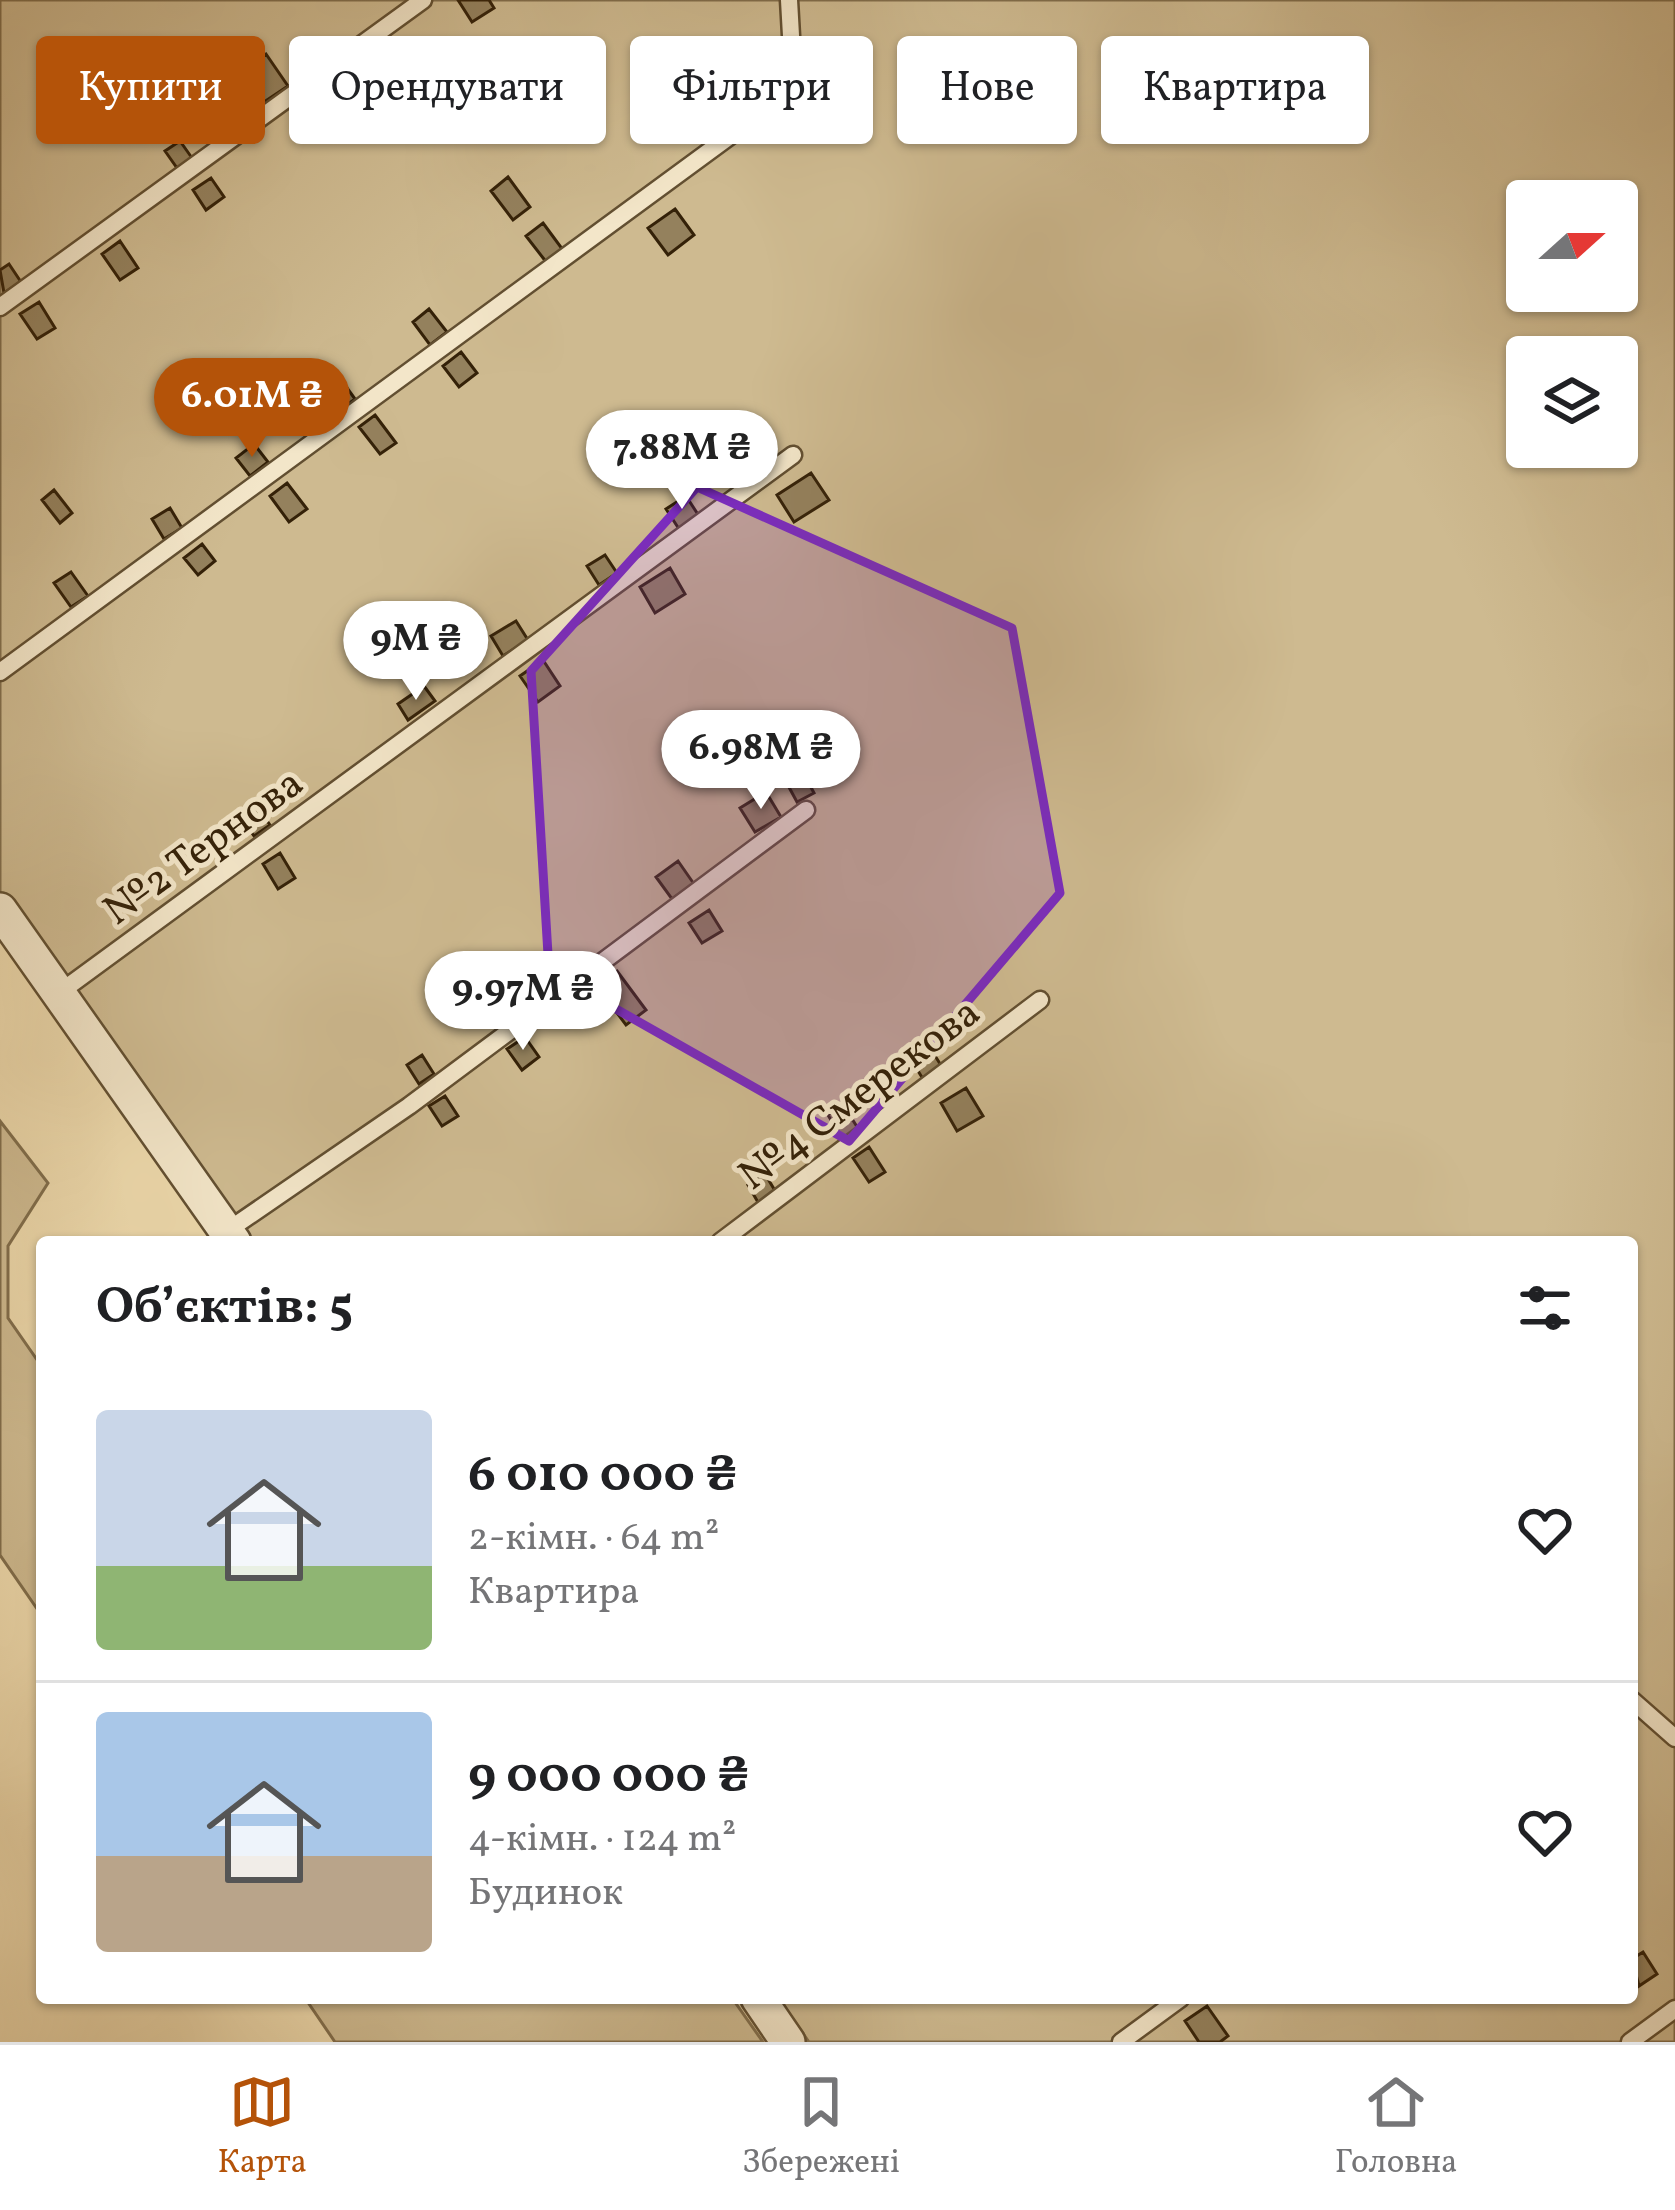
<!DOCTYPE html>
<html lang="uk">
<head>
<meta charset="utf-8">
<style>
  :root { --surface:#fff; --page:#f6f6f6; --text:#202124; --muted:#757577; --line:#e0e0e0; --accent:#b45309 }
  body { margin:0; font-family:Vollkorn,serif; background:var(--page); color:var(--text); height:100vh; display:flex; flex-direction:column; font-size:45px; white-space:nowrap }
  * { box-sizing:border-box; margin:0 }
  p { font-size:39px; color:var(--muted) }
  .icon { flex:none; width:66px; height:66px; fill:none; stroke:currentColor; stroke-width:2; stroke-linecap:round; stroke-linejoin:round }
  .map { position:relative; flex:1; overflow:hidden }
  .drawer { position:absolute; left:36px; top:1236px; width:1602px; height:768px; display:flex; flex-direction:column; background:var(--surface); border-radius:12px; box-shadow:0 3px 9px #0004 }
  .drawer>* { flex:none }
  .top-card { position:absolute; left:36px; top:36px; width:1605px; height:108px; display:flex; gap:24px }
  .needle { width:78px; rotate:69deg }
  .tools { position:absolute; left:1506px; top:180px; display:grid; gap:24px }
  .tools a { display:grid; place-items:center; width:132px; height:132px; border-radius:12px; background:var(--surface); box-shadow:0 3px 9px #0004; font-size:60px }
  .price { position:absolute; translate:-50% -102px; padding:0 27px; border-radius:42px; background:#fff; color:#222; font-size:39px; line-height:78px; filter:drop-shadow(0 3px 6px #0008) }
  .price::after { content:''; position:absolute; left:50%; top:72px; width:36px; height:27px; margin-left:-18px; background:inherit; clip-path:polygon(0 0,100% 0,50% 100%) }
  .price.on { background:var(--accent); color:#fff }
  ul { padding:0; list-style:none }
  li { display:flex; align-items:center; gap:36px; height:300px; padding:0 60px }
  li+li { border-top:3px solid var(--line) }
  li span { display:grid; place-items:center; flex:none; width:336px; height:240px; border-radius:12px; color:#555 }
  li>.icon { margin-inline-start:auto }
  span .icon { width:144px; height:144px; fill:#fffc; stroke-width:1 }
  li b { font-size:51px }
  h2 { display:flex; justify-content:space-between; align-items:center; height:144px; padding:0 60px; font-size:51px }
  .pill { padding:0 42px; border-radius:12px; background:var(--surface); box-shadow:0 3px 9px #0004; font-size:42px; line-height:108px }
  .pill.on { background:var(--accent); color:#fff }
  .menu { display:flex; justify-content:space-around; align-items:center; height:168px; border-top:3px solid var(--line); background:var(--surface); font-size:33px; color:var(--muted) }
  .menu a { display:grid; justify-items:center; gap:6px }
  .menu .on { color:var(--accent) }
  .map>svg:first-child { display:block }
  .green { fill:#ceba90; stroke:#816e4c; stroke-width:3; fill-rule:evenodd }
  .building { fill:#94815d; stroke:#342108; stroke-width:3 }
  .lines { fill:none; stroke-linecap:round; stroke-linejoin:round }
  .lane-casing { stroke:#624f31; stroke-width:21 }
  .street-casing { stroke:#624f31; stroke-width:38 }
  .lane { stroke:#f3e6c9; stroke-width:16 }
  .street { stroke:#f3e6c9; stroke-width:33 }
  .marked { fill:#7b2cbf; fill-opacity:0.2; stroke:#7b2cbf; stroke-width:9; stroke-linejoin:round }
  .labels { text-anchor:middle; stroke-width:10; stroke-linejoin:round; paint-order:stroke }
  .street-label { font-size:42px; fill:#342108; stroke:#f3e6c9 }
</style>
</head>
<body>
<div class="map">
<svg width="1675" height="2042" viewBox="0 0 1675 2042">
  <rect width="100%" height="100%" fill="#edd9ac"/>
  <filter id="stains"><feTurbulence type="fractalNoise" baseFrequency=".00167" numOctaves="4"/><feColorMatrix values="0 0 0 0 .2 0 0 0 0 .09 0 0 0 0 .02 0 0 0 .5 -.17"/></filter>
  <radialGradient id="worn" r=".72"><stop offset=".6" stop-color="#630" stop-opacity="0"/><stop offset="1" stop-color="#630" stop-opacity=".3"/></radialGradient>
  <!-- green -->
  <path class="green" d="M0 0H1675V2042H809L778 1998H1632V1242H246L0 893ZM1527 201H1617V291H1527ZM1527 357H1617V447H1527Z
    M0 1121 48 1183 8 1246V1318L42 1367V1616L0 1555Z
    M305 1998H732L763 2042H335Z"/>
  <!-- building -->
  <path class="building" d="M458 0H489L494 8 472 22Z
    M266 54 288 86 264 102 243 70Z
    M337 108 348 127 324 141 313 122Z
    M713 109 727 129 711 141 696 121Z
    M180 141 192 158 177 168 165 151Z
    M508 177 530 207 513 220 491 191Z
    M211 178 224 197 206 210 193 190Z
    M675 209 694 235 668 255 648 228Z
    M543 223 563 250 547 263 526 236Z
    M120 241 138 268 120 280 102 254Z
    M9 264 21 282 4 293 0 270Z
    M39 302 55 328 37 339 20 314Z
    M429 309 447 332 430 345 413 322Z
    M461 352 477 373 459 387 443 366Z
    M342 381 355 399 343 408 329 391Z
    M375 415 396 443 380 454 359 427Z
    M254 444 268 462 250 476 236 458Z
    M811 473 829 500 794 522 777 495Z
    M287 483 307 509 289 522 270 496Z
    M54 490 72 513 60 523 42 500Z
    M686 496 699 516 679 529 666 509Z
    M170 508 182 528 164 539 152 519Z
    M202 544 215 561 198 575 184 558Z
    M605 555 617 573 599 585 587 566Z
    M670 568 685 594 655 613 640 587Z
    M71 572 88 596 71 607 54 583Z
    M516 621 528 640 503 656 491 636Z
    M543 660 560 686 538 702 520 676Z
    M424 686 435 701 408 720 398 704Z
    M801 769 814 793 797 802 784 778Z
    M766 792 781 817 755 832 740 808Z
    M257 806 270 825 254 836 241 817Z
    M280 853 295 878 278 889 263 864Z
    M678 861 694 884 672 899 656 877Z
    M709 910 722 931 702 943 689 923Z
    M617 971 646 1010 626 1025 597 986Z
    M525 1037 539 1057 522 1070 507 1049Z
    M929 1046 942 1067 923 1079 910 1058Z
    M422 1055 434 1074 419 1084 407 1065Z
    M966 1088 983 1116 957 1131 941 1103Z
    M445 1096 458 1116 442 1126 429 1106Z
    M844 1106 859 1130 843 1140 828 1115Z
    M869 1147 885 1172 869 1182 853 1158Z
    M765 1174 777 1194 759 1204 748 1185Z
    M1643 1952 1657 1974 1639 1986 1632 1959Z
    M1207 2006 1228 2036 1220 2042H1199L1185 2021Z"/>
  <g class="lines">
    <!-- lane casing -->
    <g class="lane-casing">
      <path id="lane" d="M0 307 423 0
        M0 672 794 89 789 0
        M59 993 793 455
        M227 1231 409 1106 806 810
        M720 1242 1040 1000
        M1632 1700 1675 1738
        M1121 2042 1181 1998
        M1630 2042 1675 2009"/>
    </g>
    <!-- street casing -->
    <g class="street-casing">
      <path id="street" d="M0 910 234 1242
        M758 1998 788 2042"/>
    </g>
    <!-- lane -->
    <use href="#lane" class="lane"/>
    <!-- street -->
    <use href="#street" class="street"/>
  </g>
  <!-- marked area -->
  <path class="marked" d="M697 487 1012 628 1060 893 849 1141 549 971 531 671Z"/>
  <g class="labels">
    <!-- street labels -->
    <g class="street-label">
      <text transform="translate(202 845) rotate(-36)" y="15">№2 Тернова</text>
      <text transform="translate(858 1092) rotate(-37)" y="15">№4 Смерекова</text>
    </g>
  </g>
  <rect width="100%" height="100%" filter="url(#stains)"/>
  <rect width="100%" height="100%" fill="url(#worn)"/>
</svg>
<div class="tools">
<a><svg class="needle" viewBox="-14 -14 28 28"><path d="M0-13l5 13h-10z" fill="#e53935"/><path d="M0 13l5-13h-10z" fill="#757577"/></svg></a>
<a><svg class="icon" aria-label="layers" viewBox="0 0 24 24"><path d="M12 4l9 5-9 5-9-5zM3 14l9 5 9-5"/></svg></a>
</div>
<b class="price on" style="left:252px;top:460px">6.01M ₴</b>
<b class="price" style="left:682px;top:512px">7.88M ₴</b>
<b class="price" style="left:416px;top:703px">9M ₴</b>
<b class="price" style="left:761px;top:812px">6.98M ₴</b>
<b class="price" style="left:523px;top:1053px">9.97M ₴</b>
<div class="top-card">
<a class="pill on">Купити</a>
<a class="pill">Орендувати</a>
<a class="pill">Фільтри</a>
<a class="pill">Нове</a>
<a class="pill">Квартира</a>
</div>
<section class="drawer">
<h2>Об’єктів: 5<svg class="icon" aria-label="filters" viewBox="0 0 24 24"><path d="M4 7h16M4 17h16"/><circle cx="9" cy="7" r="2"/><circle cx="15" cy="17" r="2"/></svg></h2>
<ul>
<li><span style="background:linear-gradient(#c9d6e8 65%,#8fb573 0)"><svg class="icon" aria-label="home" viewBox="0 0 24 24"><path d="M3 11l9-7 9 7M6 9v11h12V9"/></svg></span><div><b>6 010 000 ₴</b><p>2-кімн. · 64 m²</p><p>Квартира</p></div><svg class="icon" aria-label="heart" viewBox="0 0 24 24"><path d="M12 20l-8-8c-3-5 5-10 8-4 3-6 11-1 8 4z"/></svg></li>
<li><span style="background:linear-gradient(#a9c7e8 60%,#b9a48a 0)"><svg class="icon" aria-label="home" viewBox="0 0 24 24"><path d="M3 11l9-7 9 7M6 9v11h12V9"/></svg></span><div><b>9 000 000 ₴</b><p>4-кімн. · 124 m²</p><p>Будинок</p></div><svg class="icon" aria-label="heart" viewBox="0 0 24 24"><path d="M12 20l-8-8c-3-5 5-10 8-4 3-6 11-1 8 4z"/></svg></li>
</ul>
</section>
</div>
<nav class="menu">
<a class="on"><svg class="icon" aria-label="map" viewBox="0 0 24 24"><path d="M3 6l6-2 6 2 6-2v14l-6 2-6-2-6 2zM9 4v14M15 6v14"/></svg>Карта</a>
<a><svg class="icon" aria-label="saved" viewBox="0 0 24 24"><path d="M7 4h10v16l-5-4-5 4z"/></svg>Збережені</a>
<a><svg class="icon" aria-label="home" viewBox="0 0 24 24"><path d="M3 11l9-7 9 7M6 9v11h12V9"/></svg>Головна</a>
</nav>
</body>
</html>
